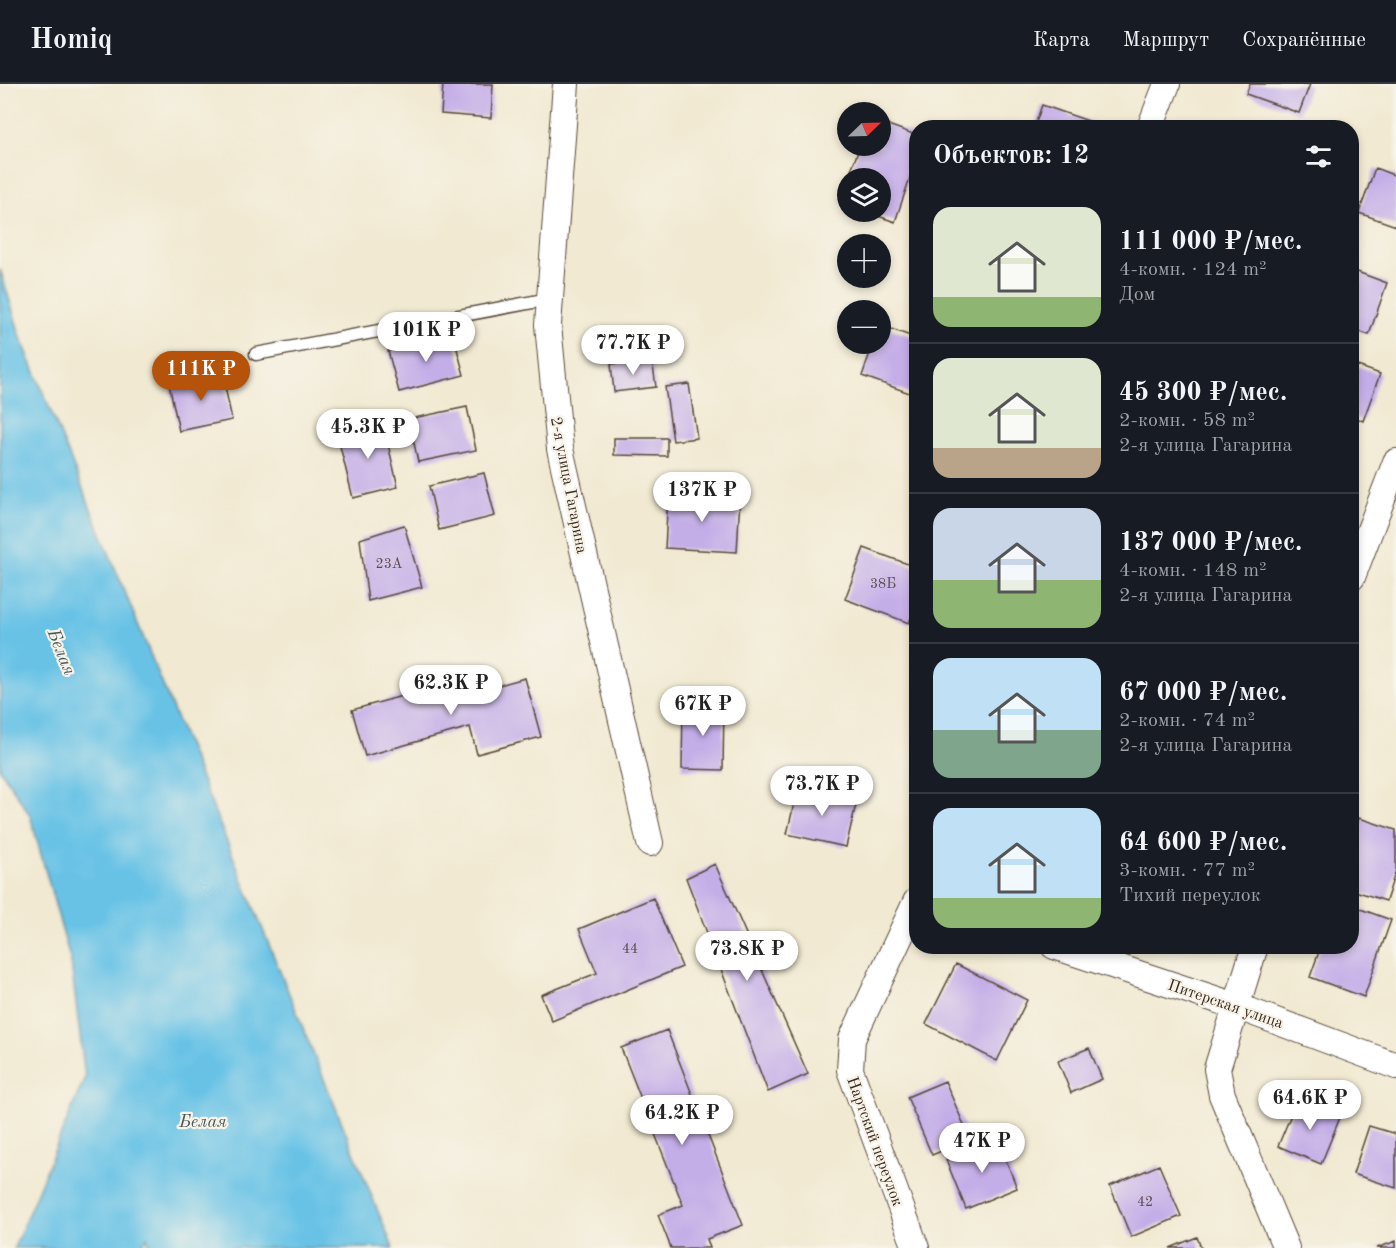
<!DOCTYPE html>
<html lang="ru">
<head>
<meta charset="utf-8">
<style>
  :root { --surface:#171b24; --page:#20242c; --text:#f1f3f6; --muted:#9ea1a6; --line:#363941; --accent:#b45309 }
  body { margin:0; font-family:"Old Standard TT",serif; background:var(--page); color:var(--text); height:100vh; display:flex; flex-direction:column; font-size:22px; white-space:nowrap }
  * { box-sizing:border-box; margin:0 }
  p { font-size:20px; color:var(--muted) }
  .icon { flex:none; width:33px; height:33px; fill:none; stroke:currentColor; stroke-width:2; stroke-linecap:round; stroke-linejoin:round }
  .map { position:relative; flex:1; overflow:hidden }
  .details { position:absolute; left:909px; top:36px; width:450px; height:834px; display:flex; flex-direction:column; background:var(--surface); border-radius:24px; box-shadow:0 3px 9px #0003 }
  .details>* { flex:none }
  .needle { width:39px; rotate:67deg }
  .fabs { position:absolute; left:837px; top:18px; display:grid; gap:12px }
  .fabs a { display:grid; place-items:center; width:54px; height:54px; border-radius:50%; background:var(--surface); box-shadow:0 3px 9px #0003; font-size:30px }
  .price { position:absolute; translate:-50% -51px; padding:0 14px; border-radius:21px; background:#fff; color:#222; font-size:20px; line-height:39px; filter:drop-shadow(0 2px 3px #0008) }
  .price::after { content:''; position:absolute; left:50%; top:36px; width:18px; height:14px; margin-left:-9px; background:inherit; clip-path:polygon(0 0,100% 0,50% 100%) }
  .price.selected { background:var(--accent); color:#fff }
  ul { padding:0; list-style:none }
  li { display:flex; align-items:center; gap:18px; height:150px; padding:0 24px }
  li+li { border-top:2px solid var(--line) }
  li span { display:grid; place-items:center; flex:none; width:168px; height:120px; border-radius:18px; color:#555 }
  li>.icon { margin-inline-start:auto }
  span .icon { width:72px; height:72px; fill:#fffc; stroke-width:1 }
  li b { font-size:26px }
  h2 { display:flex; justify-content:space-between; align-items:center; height:72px; padding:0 24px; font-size:26px }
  header { display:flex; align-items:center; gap:36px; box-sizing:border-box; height:84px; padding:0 30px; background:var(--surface); border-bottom:2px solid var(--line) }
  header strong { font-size:28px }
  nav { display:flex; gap:33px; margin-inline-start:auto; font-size:21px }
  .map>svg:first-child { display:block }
  .water { fill:#68c2e6; stroke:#527682; stroke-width:1.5 }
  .building { fill:#c4aee8 }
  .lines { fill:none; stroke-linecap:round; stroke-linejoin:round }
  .service-casing { stroke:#564739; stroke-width:15 }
  .minor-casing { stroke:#564739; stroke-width:28 }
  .service { stroke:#fff; stroke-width:12 }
  .minor { stroke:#fff; stroke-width:26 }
  .labels { text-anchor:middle; stroke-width:4.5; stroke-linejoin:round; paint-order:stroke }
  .number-label { font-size:14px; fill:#5d4b50 }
  .street-label { font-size:16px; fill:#3b2a1e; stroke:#f7f3e8 }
  .water-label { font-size:18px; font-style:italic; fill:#48585a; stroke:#f7f3e8 }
</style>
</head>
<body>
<header>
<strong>Homiq</strong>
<nav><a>Карта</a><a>Маршрут</a><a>Сохранённые</a></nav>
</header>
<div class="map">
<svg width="1396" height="1164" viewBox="0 0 1396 1164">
  <rect width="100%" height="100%" fill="#f7f3e8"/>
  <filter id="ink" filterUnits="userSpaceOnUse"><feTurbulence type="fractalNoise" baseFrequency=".0167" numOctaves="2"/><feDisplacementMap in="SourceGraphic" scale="12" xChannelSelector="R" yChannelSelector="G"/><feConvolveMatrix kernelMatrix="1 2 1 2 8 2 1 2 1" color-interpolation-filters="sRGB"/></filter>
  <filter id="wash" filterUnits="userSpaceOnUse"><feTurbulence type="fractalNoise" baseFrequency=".008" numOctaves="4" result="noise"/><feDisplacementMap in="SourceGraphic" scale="24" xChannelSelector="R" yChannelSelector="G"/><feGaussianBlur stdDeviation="1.35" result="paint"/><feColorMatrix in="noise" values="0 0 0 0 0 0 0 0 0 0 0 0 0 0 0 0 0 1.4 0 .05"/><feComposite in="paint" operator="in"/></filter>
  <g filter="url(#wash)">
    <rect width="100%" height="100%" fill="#f1e9d1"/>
    <!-- water -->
    <path class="water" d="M0 185 21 254 393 1164H150L147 1153 140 1164H14L85 993 71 878 30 731 0 685Z"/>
    <g id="blocks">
      <!-- building -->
      <path class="building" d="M443 0H493L491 34 441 30Z
        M1250 0H1310L1299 29 1246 10Z
        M1042 21 1106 43V44H1034Z
        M1231 37 1250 43V44H1229Z
        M880 38 916 51V76L895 138 867 128H880V94H848L860 62H880Z
        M1375 84 1396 92V142L1359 129Z
        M847 98H848V121L840 118Z
        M1352 186 1387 199 1369 251 1352 245Z
        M880 241 916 254 915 311 862 292 873 260H880Z
        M453 250 464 291 399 308 388 267Z
        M652 275 656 303 614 308 611 280Z
        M1352 280 1380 290 1363 337 1352 332Z
        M222 288 232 336 179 347 169 300Z
        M689 300 697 354 673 357 665 303Z
        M467 323 476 366 418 378 409 335Z
        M383 339 398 403 353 414 337 350Z
        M614 354H667V372L614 371Z
        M484 389 495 432 439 446 429 402Z
        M668 410 740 414 737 468 665 464Z
        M404 441 422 503 368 517 360 455Z
        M864 464 916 483V520L909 539 845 515Z
        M484 589 488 604 525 594 541 653 477 670 470 643 365 672 352 626Z
        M683 621 724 622 723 686 682 685Z
        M798 702 857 716 846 763 787 750Z
        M1359 734 1396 746V786L1386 817 1352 806V758Z
        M715 780 808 990 768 1008 686 794Z
        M653 814 682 883 552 937 541 911 597 889 579 845Z
        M1352 822 1391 836 1364 913 1310 893 1321 862H1352Z
        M956 880 1027 916 997 977 926 940Z
        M667 946 743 1141 707 1155 710 1164H671L658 1131 683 1121 621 964Z
        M1089 964 1102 995 1071 1009 1058 977Z
        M945 997 970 1055 932 1071 907 1013Z
        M1298 1014 1341 1031 1321 1080 1278 1062Z
        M1369 1042 1396 1050V1104L1353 1090Z
        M998 1056 1017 1104 966 1125 946 1076Z
        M1159 1081 1181 1132 1131 1153 1110 1102Z
        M1197 1153 1201 1164H1170Z
        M1396 1157V1164H1377Z"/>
    </g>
  </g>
  <g filter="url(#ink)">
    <use href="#blocks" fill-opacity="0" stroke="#564739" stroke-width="1.5"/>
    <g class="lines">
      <!-- service casing -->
      <g class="service-casing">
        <path id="service" d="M256 270 549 215"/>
      </g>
      <!-- minor casing -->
      <g class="minor-casing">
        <path id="minor" d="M566 0 548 241 560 365 650 759
          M1150 44 1167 0
          M1352 493 1396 378
          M1054 862 1236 922 1396 982
          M1255 862 1217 985 1222 1011 1286 1164
          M916 1164 850 986 852 955 916 818"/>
      </g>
      <!-- service -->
      <use href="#service" class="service"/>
      <!-- minor -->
      <use href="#minor" class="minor"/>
    </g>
  </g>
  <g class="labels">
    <!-- number labels -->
    <g class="number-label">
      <text x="389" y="484">23А</text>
      <text x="883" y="504">38Б</text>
      <text x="630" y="869">44</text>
      <text x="1145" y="1122">42</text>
    </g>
    <!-- street labels -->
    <g class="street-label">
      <text transform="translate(570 401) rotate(79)" y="6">2-я улица Гагарина</text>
      <text transform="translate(1226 919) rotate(19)" y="6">Питерская улица</text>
      <text transform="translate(876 1057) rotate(70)" y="6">Нартский переулок</text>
    </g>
    <!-- water labels -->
    <g class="water-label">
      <text transform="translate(62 568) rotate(68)" y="6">Белая</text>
      <text x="203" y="1043">Белая</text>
    </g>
  </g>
</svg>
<div class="fabs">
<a><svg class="needle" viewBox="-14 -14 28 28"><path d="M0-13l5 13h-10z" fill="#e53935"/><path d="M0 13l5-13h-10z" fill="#9ea1a6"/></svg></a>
<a><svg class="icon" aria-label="layers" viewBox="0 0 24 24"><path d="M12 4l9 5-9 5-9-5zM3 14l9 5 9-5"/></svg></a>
<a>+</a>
<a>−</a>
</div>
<b class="price" style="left:426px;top:279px">101K ₽</b>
<b class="price" style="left:633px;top:292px">77.7K ₽</b>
<b class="price selected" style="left:201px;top:318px">111K ₽</b>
<b class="price" style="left:368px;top:376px">45.3K ₽</b>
<b class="price" style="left:702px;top:439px">137K ₽</b>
<b class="price" style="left:451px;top:632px">62.3K ₽</b>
<b class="price" style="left:703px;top:653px">67K ₽</b>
<b class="price" style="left:822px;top:733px">73.7K ₽</b>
<b class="price" style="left:747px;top:898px">73.8K ₽</b>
<b class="price" style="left:1310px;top:1047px">64.6K ₽</b>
<b class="price" style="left:682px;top:1062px">64.2K ₽</b>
<b class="price" style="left:982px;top:1090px">47K ₽</b>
<section class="details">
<h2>Объектов: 12<svg class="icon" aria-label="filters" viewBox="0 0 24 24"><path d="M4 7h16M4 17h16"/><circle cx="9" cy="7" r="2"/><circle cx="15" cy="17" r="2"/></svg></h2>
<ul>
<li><span style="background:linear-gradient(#dfe7d0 75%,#8fb573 0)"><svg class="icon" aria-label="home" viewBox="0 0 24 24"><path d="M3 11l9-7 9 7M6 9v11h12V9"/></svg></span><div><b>111 000 ₽/мес.</b><p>4-комн. · 124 m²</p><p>Дом</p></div></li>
<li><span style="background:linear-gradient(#dfe7d0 75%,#b9a48a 0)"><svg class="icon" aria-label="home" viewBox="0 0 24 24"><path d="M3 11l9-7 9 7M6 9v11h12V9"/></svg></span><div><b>45 300 ₽/мес.</b><p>2-комн. · 58 m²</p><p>2-я улица Гагарина</p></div></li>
<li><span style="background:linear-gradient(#c9d6e8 60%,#8fb573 0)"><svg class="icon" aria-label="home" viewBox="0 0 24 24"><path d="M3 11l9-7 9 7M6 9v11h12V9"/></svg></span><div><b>137 000 ₽/мес.</b><p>4-комн. · 148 m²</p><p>2-я улица Гагарина</p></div></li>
<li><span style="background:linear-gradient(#bfe0f5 60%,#7fa58c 0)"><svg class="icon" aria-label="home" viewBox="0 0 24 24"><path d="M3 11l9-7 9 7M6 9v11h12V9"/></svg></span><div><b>67 000 ₽/мес.</b><p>2-комн. · 74 m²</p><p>2-я улица Гагарина</p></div></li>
<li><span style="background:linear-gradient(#bfe0f5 75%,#8fb573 0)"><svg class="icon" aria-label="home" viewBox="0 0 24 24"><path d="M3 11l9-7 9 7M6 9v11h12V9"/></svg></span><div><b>64 600 ₽/мес.</b><p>3-комн. · 77 m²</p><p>Тихий переулок</p></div></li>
</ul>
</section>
</div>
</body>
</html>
